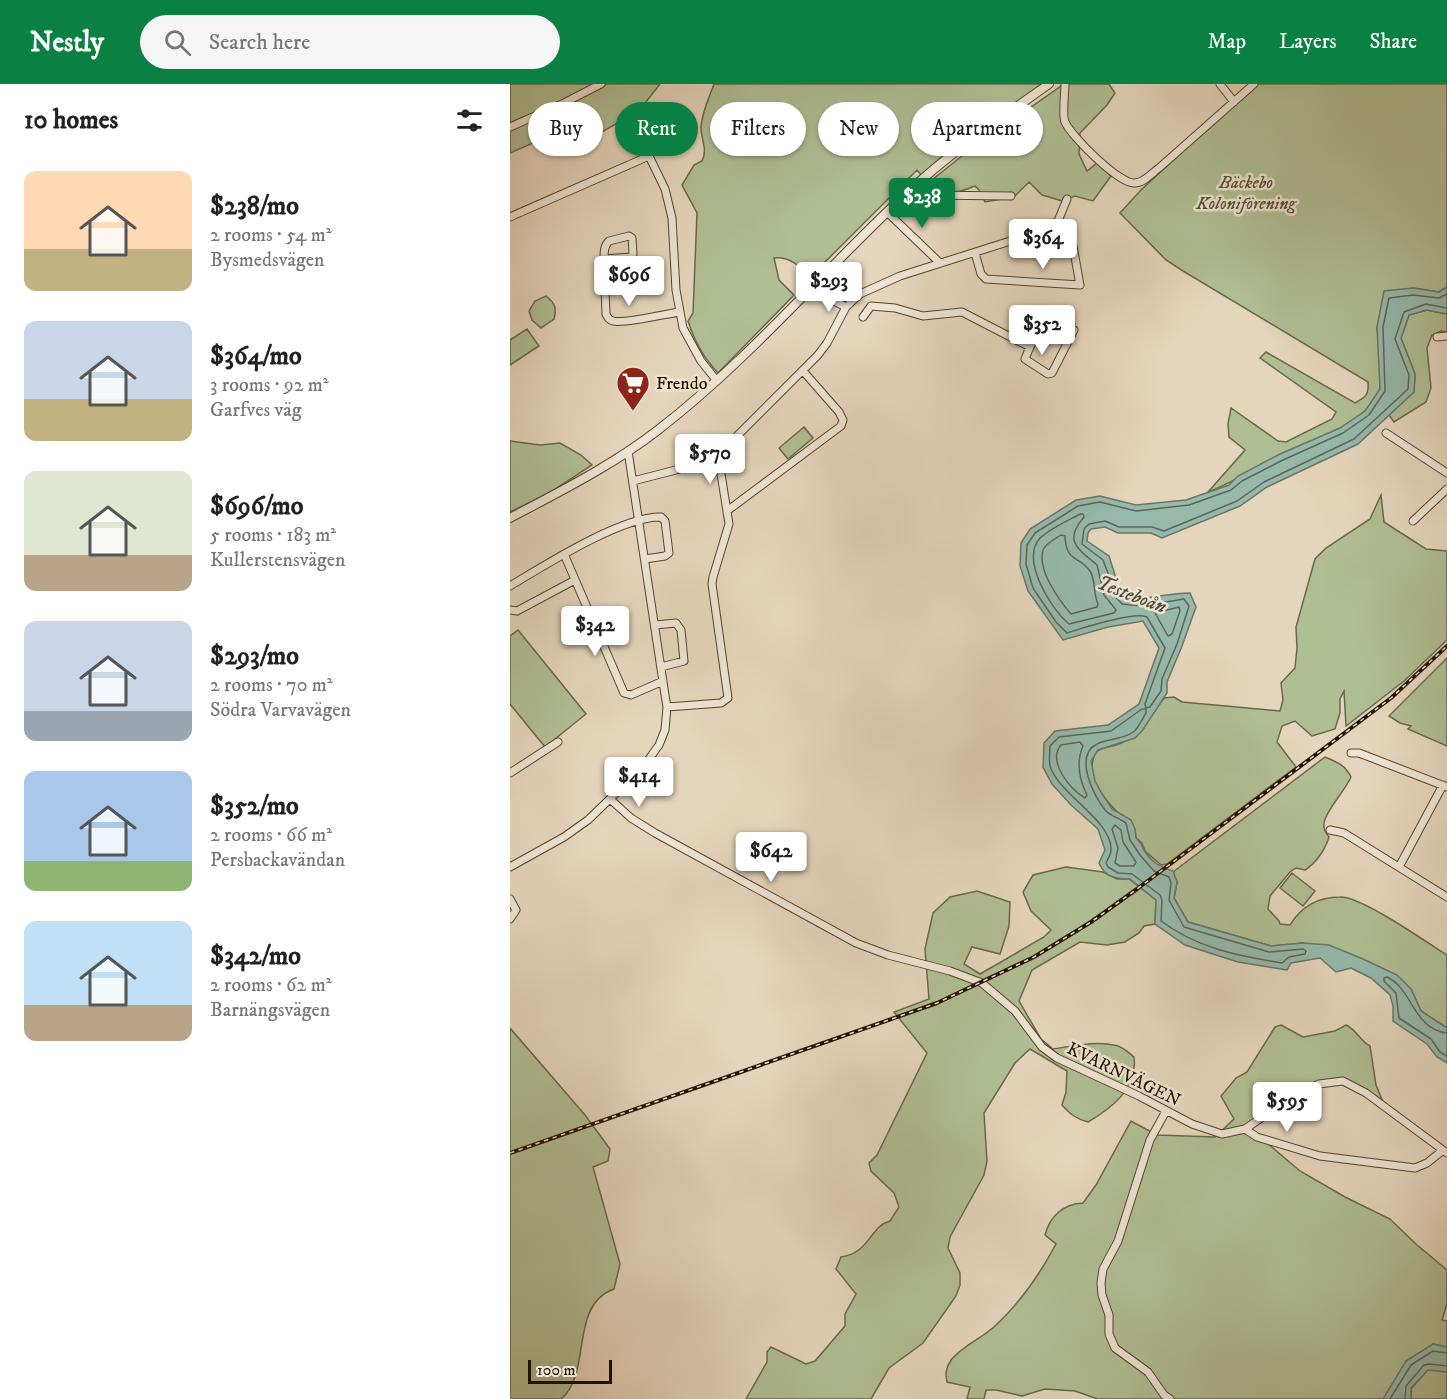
<!DOCTYPE html>
<html lang="en">
<head>
<meta charset="utf-8">
<style>
  :root { --surface:#fff; --page:#f6f6f6; --text:#222; --muted:#767676; --accent:#0b8043 }
  body { margin:0; font-family:"IM FELL DW Pica",serif; background:var(--page); color:var(--text); height:100vh; display:flex; flex-direction:column; font-size:22px; white-space:nowrap }
  * { box-sizing:border-box; margin:0 }
  p { font-size:20px; color:var(--muted) }
  .icon { flex:none; width:33px; height:33px; fill:none; stroke:currentColor; stroke-width:2; stroke-linecap:round; stroke-linejoin:round }
  .map { position:relative; flex:1; overflow:hidden }
  .drawer { display:flex; flex-direction:column; background:var(--surface); width:510px }
  .drawer>* { flex:none }
  .top-card { position:absolute; left:18px; top:18px; width:570px; height:54px; display:flex; gap:12px }
  .scale { position:absolute; left:18px; bottom:15px; width:84px; box-sizing:border-box; padding-left:6px; border:3px solid #241200; border-top:0; font-size:16px; line-height:21px; white-space:nowrap; color:#241200; -webkit-text-stroke:4px #eee4d3; paint-order:stroke }
  .price { position:absolute; translate:-50% -51px; padding:0 14px; border-radius:6px; background:#fff; color:#222; font-size:20px; line-height:39px; filter:drop-shadow(0 2px 3px #0008) }
  .price::after { content:''; position:absolute; left:50%; top:36px; width:18px; height:14px; margin-left:-9px; background:inherit; clip-path:polygon(0 0,100% 0,50% 100%) }
  .price.active { background:var(--accent); color:#fff }
  ul { padding:0; list-style:none }
  li { display:flex; align-items:center; gap:18px; height:150px; padding:0 24px }
  li span { display:grid; place-items:center; flex:none; width:168px; height:120px; border-radius:12px; color:#555 }
  li>.icon { margin-inline-start:auto }
  span .icon { width:72px; height:72px; fill:#fffc; stroke-width:1 }
  li b { font-size:26px }
  h2 { display:flex; justify-content:space-between; align-items:center; height:72px; padding:0 24px; font-size:26px }
  .tag { padding:0 21px; border-radius:27px; background:var(--surface); box-shadow:0 2px 4px #0004; font-size:21px; line-height:54px }
  .tag.active { background:var(--accent); color:#fff }
  header { display:flex; align-items:center; gap:36px; box-sizing:border-box; height:84px; padding:0 30px; background:var(--accent); color:#fff }
  header strong { font-size:28px }
  nav { display:flex; gap:33px; margin-inline-start:auto; font-size:21px }
  .search { width:420px; height:54px; background:var(--page); display:flex; align-items:center; gap:15px; box-sizing:border-box; padding:0 21px; border-radius:33px; color:var(--muted); font-size:22px }
  main { display:flex; flex:1; min-height:0 }
  .map>svg:first-child { display:block }
  .green { fill:#b0be94; stroke:#6a684a; stroke-width:1.5 }
  .water { fill:#96b9ac; stroke:#687667; stroke-width:1.5 }
  .lines { fill:none; stroke-linecap:round; stroke-linejoin:round }
  .shore { stroke:#5d6656; stroke-width:1.5 }
  .minor-casing { stroke:#54432f; stroke-width:9 }
  .tertiary-casing { stroke:#54432f; stroke-width:10 }
  .minor { stroke:#eee4d3; stroke-width:7 }
  .tertiary { stroke:#eee4d3; stroke-width:8 }
  .rail-casing { stroke:#241200; stroke-width:4 }
  .rail { stroke:#eee4d3; stroke-width:1.5; stroke-dasharray:4.5; stroke-linecap:butt }
  .labels { text-anchor:middle; stroke-width:5; stroke-linejoin:round; paint-order:stroke }
  .park-label { font-size:18px; font-style:italic; fill:#554e34; stroke:#eee4d3 }
  .poi-label { font-size:18px; fill:#241200; stroke:#eee4d3; text-anchor:start }
  .street-label { font-size:18px; fill:#241200; stroke:#eee4d3 }
  .water-label { font-size:20px; font-style:italic; fill:#4c4c3c; stroke:#eee4d3 }
</style>
</head>
<body>
<header>
<strong>Nestly</strong>
<div class="search"><svg class="icon" aria-label="search" viewBox="0 0 24 24"><circle cx="10" cy="10" r="6"/><path d="M15 15l6 6"/></svg>Search here</div>
<nav><a>Map</a><a>Layers</a><a>Share</a></nav>
</header>
<main>
<section class="drawer">
<h2>10 homes<svg class="icon" aria-label="filters" viewBox="0 0 24 24"><path d="M4 7h16M4 17h16"/><circle cx="9" cy="7" r="2"/><circle cx="15" cy="17" r="2"/></svg></h2>
<ul>
<li><span style="background:linear-gradient(#ffd9b3 65%,#c2b280 0)"><svg class="icon" aria-label="home" viewBox="0 0 24 24"><path d="M3 11l9-7 9 7M6 9v11h12V9"/></svg></span><div><b>$238/mo</b><p>2 rooms · 54 m²</p><p>Bysmedsvägen</p></div></li>
<li><span style="background:linear-gradient(#c9d6e8 65%,#c2b280 0)"><svg class="icon" aria-label="home" viewBox="0 0 24 24"><path d="M3 11l9-7 9 7M6 9v11h12V9"/></svg></span><div><b>$364/mo</b><p>3 rooms · 92 m²</p><p>Garfves väg</p></div></li>
<li><span style="background:linear-gradient(#dfe7d0 70%,#b9a48a 0)"><svg class="icon" aria-label="home" viewBox="0 0 24 24"><path d="M3 11l9-7 9 7M6 9v11h12V9"/></svg></span><div><b>$696/mo</b><p>5 rooms · 183 m²</p><p>Kullerstensvägen</p></div></li>
<li><span style="background:linear-gradient(#c9d6e8 75%,#9aa5b1 0)"><svg class="icon" aria-label="home" viewBox="0 0 24 24"><path d="M3 11l9-7 9 7M6 9v11h12V9"/></svg></span><div><b>$293/mo</b><p>2 rooms · 70 m²</p><p>Södra Varvavägen</p></div></li>
<li><span style="background:linear-gradient(#a9c7e8 75%,#8fb573 0)"><svg class="icon" aria-label="home" viewBox="0 0 24 24"><path d="M3 11l9-7 9 7M6 9v11h12V9"/></svg></span><div><b>$352/mo</b><p>2 rooms · 66 m²</p><p>Persbackavändan</p></div></li>
<li><span style="background:linear-gradient(#bfe0f5 70%,#b9a48a 0)"><svg class="icon" aria-label="home" viewBox="0 0 24 24"><path d="M3 11l9-7 9 7M6 9v11h12V9"/></svg></span><div><b>$342/mo</b><p>2 rooms · 62 m²</p><p>Barnängsvägen</p></div></li>
</ul>
</section>
<div class="map">
<svg width="937" height="1315" viewBox="0 0 937 1315">
  <rect width="100%" height="100%" fill="#e5d5bc"/>
  <filter id="stains"><feTurbulence type="fractalNoise" baseFrequency=".00333" numOctaves="4"/><feColorMatrix values="0 0 0 0 .2 0 0 0 0 .09 0 0 0 0 .02 0 0 0 .5 -.17"/></filter>
  <radialGradient id="worn" r=".72"><stop offset=".6" stop-color="#630" stop-opacity="0"/><stop offset="1" stop-color="#630" stop-opacity=".3"/></radialGradient>
  <!-- green -->
  <path class="green" d="M0 0H85L48 19 0 40Z
    M97 0H150L129 27 83 53 51 47 0 69V47Z
    M204 0H533L433 72 411 91 407 86 300 193C290 182 279 172 264 174L269 196 284 211 208 289C193 273 185 258 178 237L183 229 187 129 172 101 184 81 192 77C198 65 191 56 191 43 192 28 199 14 204 0Z
    M554 0H599L605 9 597 21 570 49 569 70 577 87 587 79 601 92 583 117 565 112 552 117 532 111 519 98 504 113 475 118 469 106 465 102C448 109 431 114 418 99L457 68Z
    M746 0H937V203L929 208 903 204 867 243C868 254 872 299 869 307 852 345 800 355 767 372 744 384 723 399 698 408L735 366 719 353 718 340 721 324 768 357 776 358 822 335 826 328 750 274 756 268 845 319C856 313 859 311 858 298L673 187 656 176 610 129 631 106Z
    M36 212C45 219 47 224 44 235L31 244 22 236 19 227 25 217Z
    M917 226 937 230V248L931 247 922 251 917 264 921 304 916 318 884 338 879 331 904 308 905 290 891 254 899 231Z
    M17 245 29 262 0 281V256Z
    M294 343 303 354 278 375 269 364Z
    M0 357 30 361 50 359 71 371 82 381 41 408 0 428Z
    M871 411 874 438 916 465 937 467V556L894 597 836 642 834 607 830 615V629L825 645 802 652 785 637 772 642 767 658 786 683 657 780 651 781 635 767 632 759 626 754 625 745C606 727 570 698 586 668 594 662 605 663 613 658 626 650 645 627 654 614L664 613 672 618 770 627 773 616 771 599 785 584 787 564 786 543 805 475 816 464 860 435Z
    M8 546 76 630 35 663 0 620V552Z
    M937 574V662L898 645 901 642 890 639 879 632Z
    M815 673C827 678 835 681 841 693 835 707 816 726 814 739 813 745 816 749 819 753 815 766 806 779 795 786L786 784 780 788 760 812 758 825 769 837 770 840 780 841C791 823 808 813 830 813 851 812 916 858 937 871V944L911 927 901 905 793 859 761 862 678 838 664 814 667 798 663 788Z
    M556 783 593 788 607 795H619L646 816 645 840 634 842 629 849 615 858 597 861 570 858 522 886 509 917 531 955 543 965C563 962 588 956 608 962 614 964 619 969 624 973 628 1004 602 1024 578 1038 566 1035 560 1030 552 1021L556 1008 557 987 520 965 505 979 474 1029 477 1077 474 1091 440 1153 438 1164 450 1189V1201L446 1212 413 1259 379 1284 361 1315H236L257 1278V1268L261 1263 296 1280 305 1277 335 1242V1230L346 1210 326 1185 331 1173C360 1169 360 1142 380 1137L389 1123 384 1109 361 1087 359 1079 367 1071 417 969 384 928 419 915 415 865 423 829 440 813 467 807 500 818 499 842 490 870 462 863 454 880 470 890 534 853 541 846 521 827 513 808 523 791Z
    M782 789 805 807 793 822 770 804Z
    M771 941 793 953 825 947 836 941C846 945 850 957 860 962L866 1001 873 1018C859 1010 844 997 827 995 806 992 756 1030 737 1042L790 1087 835 1113 880 1135 907 1161 937 1186V1220L932 1236 937 1237V1263L923 1260 881 1304 873 1315H588L565 1307 535 1305 512 1312 486 1306H476L474 1315H457L460 1303 437 1298C435 1289 436 1284 441 1276 453 1261 471 1255 485 1242 510 1219 530 1190 546 1160L535 1151C540 1132 553 1120 573 1119L586 1101 621 1037 647 1051 705 1053 724 1035 711 1012 726 994 737 988 765 943Z
    M0 944 75 1031 100 1065 98 1077 83 1083 110 1180 104 1205C58 1222 83 1288 51 1315H0Z
    M918 1285 937 1288V1315H901V1305Z"/>
  <!-- water -->
  <path class="water" d="M937 203V230L917 226 899 231 891 254 905 290 904 308 848 360 757 403 730 422 652 454 641 449H608L595 443 581 445 578 449 577 457 599 472 605 491 606 506 616 515C637 516 658 509 680 509L686 523 672 562 657 598V609L632 647 625 654 588 666 581 677 585 697 591 708 602 725 621 736 625 745 626 754C631 758 631 761 634 766 641 778 650 783 663 787L667 798 664 814 678 838 761 862 793 859 819 861 853 875 887 891 901 905 911 927 937 944V979L927 973 917 960 883 937V922L880 911 861 894 841 884 826 888 810 874 781 879 777 886 728 878 675 861 645 840 646 816 620 795C605 795 595 793 589 779L595 766 588 745 561 721 542 700 533 683 534 659 545 647 598 641 629 620 649 564 633 537 598 543 553 556 518 507 510 482 511 459 520 445 566 416 590 412 626 421 676 416 719 401 728 392 770 370 830 344 855 327 870 305 867 243 874 207 903 204 929 208Z
    M923 1260 937 1263V1288L918 1286 901 1304V1315H873L896 1277Z"/>
  <g class="lines">
    <!-- shore -->
    <path class="shore" d="M937 210 929 214 903 211 879 214 873 243 875 307 859 331 833 349 773 376 732 397 721 406 679 421 626 427 590 418 568 422 525 449 517 461 516 480 523 504 546 538 557 549C573 544 624 527 637 533L655 564 635 620 636 624 640 623 651 607 652 595 667 560 679 522 674 515 632 522 612 520 601 508 599 492 593 476 572 460 574 445 579 440 595 437 609 443H642L654 447 727 417 754 398 844 355 898 305 899 291 885 255 894 228 916 220 937 224
      M570 430H573L574 433C553 457 568 465 587 481L594 511 606 526 604 529 559 540C541 525 510 476 530 454 541 444 557 437 570 430Z
      M551 451 555 452C556 479 569 471 580 487 586 496 583 510 588 520L587 523 561 530C549 516 527 486 533 466 536 459 545 455 551 451Z
      M669 523 670 527 662 550 658 552 645 529Z
      M632 625H636V629C632 635 629 644 623 648 613 656 598 654 587 660 563 672 584 713 596 727 602 733 610 734 616 739L620 756 630 771 644 787 659 793 661 799 659 816 674 843 759 868 793 865 796 867 795 870 779 873 772 879C728 872 687 864 651 837L652 816 650 811 622 790 608 789 598 783 596 779C598 775 601 770 601 766 602 737 553 713 541 685 538 678 540 669 540 662L549 653 601 647Z
      M570 658 573 662C566 678 569 695 577 711L575 714C560 706 537 677 551 661Z
      M605 741 611 746 613 758 626 778 624 782H610L605 779 608 764 602 745Z
      M937 949C903 945 903 905 877 893L874 894V897L886 909 889 934 921 955 930 968 937 972
      M880 1315 901 1281 923 1267 937 1269
      M895 1315 896 1302 914 1281 919 1280 937 1282"/>
    <!-- minor casing -->
    <g class="minor-casing">
      <path id="minor" d="M555 0C555 9 552 31 555 38 561 52 610 101 625 99 634 99 642 89 649 84L744 0
        M710 0 724 18
        M0 43 52 20 91 0
        M398 108 415 111 501 112
        M377 128 430 179
        M0 133 139 72 155 105 162 134 166 206 173 244 191 277 207 297
        M465 169 471 190 476 195 570 201 563 162 548 137
        M94 175 122 173 123 170 122 154 119 152 99 157C94 162 94 168 94 175L96 230C98 234 99 236 103 237 113 240 156 230 169 228
        M305 202 320 215 336 223
        M353 233 361 222 385 224 413 232 452 228 520 263
        M550 236 549 242 551 245 560 244 561 240 559 237 538 236C527 245 520 262 515 275L538 290 542 289 564 246
        M927 253 937 252
        M876 349 937 389
        M123 397 197 378 208 371 308 271 317 259 336 223 350 210 390 192 535 146 548 137 557 115
        M217 427 331 342 333 336 329 328 293 287
        M903 437 937 405
        M54 470 114 609 121 611 153 597
        M0 502C35 481 112 432 151 433L155 437 159 469 155 472 135 475
        M0 526 7 527 65 496
        M145 541 166 539 171 546 174 577 151 583
        M157 623 211 619 218 614 202 500 203 493 219 440 208 371
        M841 669H849L937 703
        M0 689 48 658
        M100 715 121 734 145 749 346 859 378 871 440 887 472 899 505 927 532 963 547 974 629 1012 682 1040 712 1050 735 1045 779 1015 809 1000 833 997 856 1009 937 1069
        M820 746 834 749 937 813
        M0 783 54 753 78 736 134 682 149 661 155 646 157 623 155 611 118 367
        M889 783 933 701
        M0 815 6 826 0 835
        M656 1027 640 1056 608 1157 593 1185 591 1199 592 1211 599 1231V1250L605 1264 638 1288 654 1311 660 1315
        M735 1045 747 1053 810 1072 905 1084 917 1079 932 1067"/>
    </g>
    <!-- tertiary casing -->
    <g class="tertiary-casing">
      <path id="tertiary" d="M0 434C51 407 103 381 148 346 240 275 314 186 398 108 442 67 491 34 539 0"/>
    </g>
    <!-- minor -->
    <use href="#minor" class="minor"/>
    <!-- tertiary -->
    <use href="#tertiary" class="tertiary"/>
    <!-- rail casing -->
    <g class="rail-casing">
      <path id="rail" d="M0 1069 427 919 524 873 581 838 627 805 881 614 937 562"/>
    </g>
    <!-- rail -->
    <use href="#rail" class="rail"/>
  </g>
  <!-- icons -->
  <defs>
    <g id="supermarket-pin" transform="scale(1.725)"><path d="M0 17L-7.5 6A9.5 9.5 0 1 1 7.5 6Z" fill="#8f2418" stroke="#eee4d3"/><path d="M-6-5.5h2.5l.6 2H6L4.5 2H-2.5L-4.4-4H-6ZM-1.5 3.2a1.3 1.3 0 1 0 .1 0ZM3 3.2a1.3 1.3 0 1 0 .1 0Z" fill="#fff"/></g>
  </defs>
  <g fill-rule="evenodd">
    <use href="#supermarket-pin" x="123" y="299"/>
  </g>
  <g class="labels">
    <!-- park labels -->
    <g class="park-label">
      <text x="736" y="104">Bäckebo<tspan x="736" dy="21">Koloniförening</tspan></text>
    </g>
    <!-- poi labels -->
    <g class="poi-label">
      <text x="146" y="305">Frendo</text>
    </g>
    <!-- street labels -->
    <g class="street-label">
      <text transform="translate(614 990) rotate(26)" y="6">KVARNVÄGEN</text>
    </g>
    <!-- water labels -->
    <g class="water-label">
      <text transform="translate(622 510) rotate(21)" y="7">Testeboån</text>
    </g>
  </g>
  <rect width="100%" height="100%" filter="url(#stains)"/>
  <rect width="100%" height="100%" fill="url(#worn)"/>
</svg>
<div class="scale">100 m</div>
<b class="price active" style="left:412px;top:145px">$238</b>
<b class="price" style="left:533px;top:186px">$364</b>
<b class="price" style="left:119px;top:223px">$696</b>
<b class="price" style="left:319px;top:229px">$293</b>
<b class="price" style="left:532px;top:272px">$352</b>
<b class="price" style="left:200px;top:401px">$570</b>
<b class="price" style="left:85px;top:573px">$342</b>
<b class="price" style="left:129px;top:724px">$414</b>
<b class="price" style="left:261px;top:799px">$642</b>
<b class="price" style="left:777px;top:1049px">$595</b>
<div class="top-card">
<a class="tag">Buy</a>
<a class="tag active">Rent</a>
<a class="tag">Filters</a>
<a class="tag">New</a>
<a class="tag">Apartment</a>
</div>
</div>
</main>
</body>
</html>
